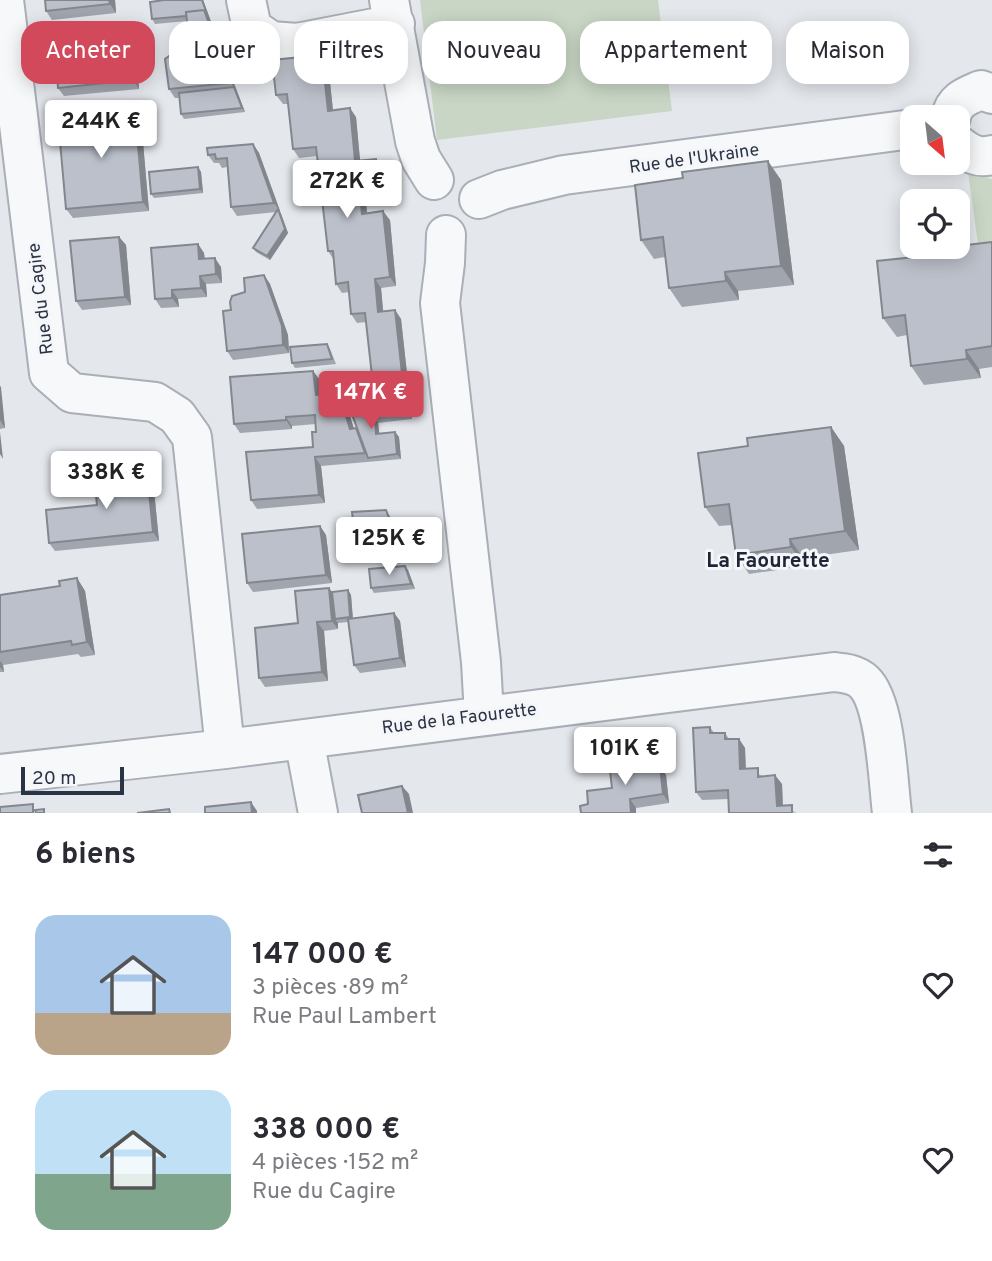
<!DOCTYPE html>
<html lang="fr">
<head>
<meta charset="utf-8">
<style>
  :root { --surface:#fff; --page:#f7f7f7; --text:#2b2b33; --muted:#7c7c81; --accent:#d1495b }
  body { margin:0; font-family:Overpass,sans-serif; background:var(--page); color:var(--text); height:100vh; display:flex; flex-direction:column; font-size:26px; white-space:nowrap }
  * { box-sizing:border-box; margin:0 }
  p { font-size:23px; color:var(--muted) }
  .icon { flex:none; width:38px; height:38px; fill:none; stroke:currentColor; stroke-width:2; stroke-linecap:round; stroke-linejoin:round }
  .map { position:relative; height:813px; overflow:hidden }
  .drawer { display:flex; flex-direction:column; background:var(--surface); flex:1 }
  .drawer>* { flex:none }
  .top-card { position:absolute; left:21px; top:21px; width:950px; height:63px; display:flex; gap:14px }
  .needle { width:46px; rotate:152deg }
  .tools { position:absolute; left:900px; top:105px; display:grid; gap:14px }
  .tools a { display:grid; place-items:center; width:70px; height:70px; border-radius:14px; background:var(--surface); box-shadow:0 4px 18px #0003; font-size:35px }
  .scale { position:absolute; left:21px; bottom:18px; width:103px; box-sizing:border-box; padding-left:7px; border:4px solid #2b3445; border-top:0; font-size:19px; line-height:24px; white-space:nowrap; color:#2b3445; -webkit-text-stroke:5px #f4f6f9; paint-order:stroke }
  .price { position:absolute; translate:-50% -60px; padding:0 16px; border-radius:7px; background:#fff; color:#222; font-size:23px; line-height:46px; filter:drop-shadow(0 2px 4px #0008) }
  .price::after { content:''; position:absolute; left:50%; top:42px; width:21px; height:16px; margin-left:-10px; background:inherit; clip-path:polygon(0 0,100% 0,50% 100%) }
  .price.current { background:var(--accent); color:#fff }
  ul { padding:0; list-style:none }
  li { display:flex; align-items:center; gap:21px; height:175px; padding:0 35px }
  li span { display:grid; place-items:center; flex:none; width:196px; height:140px; border-radius:21px; color:#555 }
  li>.icon { margin-inline-start:auto }
  span .icon { width:84px; height:84px; fill:#fffc; stroke-width:1 }
  li b { font-size:30px }
  h2 { display:flex; justify-content:space-between; align-items:center; height:84px; padding:0 35px; font-size:30px }
  .tag { padding:0 24px; border-radius:21px; background:var(--surface); box-shadow:0 4px 18px #0003; font-size:24px; line-height:63px }
  .tag.current { background:var(--accent); color:#fff }
  .map>svg:first-child { display:block }
  .green { fill:#c9d6c5 }
  .lines { fill:none; stroke-linecap:round; stroke-linejoin:round }
  .street-casing { stroke:#a9aeb7; stroke-width:42 }
  .street { stroke:#f7f8fa; stroke-width:38 }
  .wall { fill:#a1a5ae }
  .shaded-wall { fill:#83868d }
  .building { fill:#bbc0ca; stroke:#83868d; stroke-width:2 }
  .labels { text-anchor:middle; stroke-width:6; stroke-linejoin:round; paint-order:stroke }
  .street-label { font-size:18px; fill:#2b3445; stroke:#f4f6f9 }
  .quarter-label { font-size:21px; font-weight:bold; fill:#1d2536; stroke:#f4f6f9 }
</style>
</head>
<body>
<div class="map">
<svg width="992" height="813" viewBox="0 0 992 813">
  <rect width="100%" height="100%" fill="#e4e7ec"/>
  <!-- green -->
  <path class="green" d="M420 0H658L672 111 437 140Z
    M968 172 992 179V258L980 259Z"/>
  <g class="lines">
    <!-- street casing -->
    <g class="street-casing">
      <path id="street" d="M4 0 49 373 72 393 155 402 177 416 192 437 225 749
        M246 0 252 28 271 41 297 43 395 24
        M389 0 415 141 421 159 434 180
        M951 117C954 100 967 96 981 90L992 94
        M957 144C968 153 978 159 992 155
        M479 199 502 190 564 175 912 129
        M446 235 445 263 440 303 481 662 484 715
        M304 739 318 813
        M0 774 225 749 834 672C844 673 856 674 864 682 886 703 888 782 892 813"/>
    </g>
    <!-- street -->
    <use href="#street" class="street"/>
  </g>
  <!-- wall -->
  <path class="wall" d="M45 0H115L116 13 52 20 46 11Z
    M164 0H203L245 112 184 119 181 114 180 98H175L169 89 189 42 187 21 155 24 152 19Z
    M135 43 139 89 64 96 58 88Z
    M322 55 328 64 333 110 356 117 360 161 382 168 385 201 366 203 367 213 390 220 396 286 381 288 383 311 395 310 401 319 412 419 378 423 379 434 395 432 399 437 401 459 321 466 325 503 257 509 251 500 313 447 316 432V424L292 426V429L240 433 234 424 313 371 319 379 321 395 339 393 345 401 354 429 356 428 358 432 362 393 372 376 366 322 357 323 351 314 349 292 342 293 336 284 334 260 328 251 317 156 299 158 293 149 288 104H283L276 95Z
    M135 111 141 120 149 211 73 218 66 209Z
    M253 144 259 153 288 233 270 260 256 252 253 248 277 212 237 216 231 207 227 167 222 168 219 163H214L208 155Z
    M198 167 201 172 203 193 154 198 151 194Z
    M781 180 794 285 738 291 739 300 682 307 669 288 665 257 654 259 641 240Z
    M119 237 126 245 131 305 82 310 76 301Z
    M992 242V367L979 369 981 378 924 385 911 366 907 335 897 337 883 318 924 256Z
    M198 244 204 253 205 258 221 267 222 283 206 284 207 297 178 299 179 307 161 308 155 299Z
    M264 275 270 284 288 335 289 353 233 360 227 351 231 310 245 292Z
    M327 344 330 349 336 364 295 368 292 363Z
    M0 386 5 428 0 429Z
    M831 427 844 446 859 550 803 558 805 566 749 574 736 555 732 525 719 526 705 507 748 446Z
    M147 472 153 480 159 541 55 551 49 543 97 505Z
    M389 515 395 531 358 534 354 530Z
    M320 526 326 535 332 583 253 592 247 583Z
    M405 566 408 570 415 589 374 593 371 588Z
    M77 578 85 591 95 655 81 657 78 654 3 665 4 672H0V595L60 586Z
    M348 590 351 595 353 618 394 613 400 621 406 667 360 673 354 665 348 622 338 623V629L324 631 328 681 265 687 259 678 298 623 332 592Z
    M710 727 714 733H725L729 739H739L745 748 746 769 782 784 783 806 797 813 728 799 702 800 696 792Z
    M634 753 640 762 641 768 666 775 669 803 636 808V813H581L588 804 612 788 617 770Z"/>
  <!-- shaded-wall -->
  <path class="shaded-wall" d="M109 0H115L116 13 110 4Z
    M202 0H203L237 92 231 83 204 10Z
    M129 34 135 43 139 89 133 80Z
    M322 55 328 64 334 120 328 111Z
    M234 87 237 92 245 112 242 108Z
    M350 108 356 117 361 170 355 161Z
    M135 111 141 120 149 211 143 202Z
    M253 144 259 153 280 211 274 203Z
    M376 159 382 168 385 201 379 192Z
    M768 161 781 180 794 285 781 266Z
    M198 167 201 172 203 193 200 189Z
    M360 194 366 203 368 222 362 214Z
    M278 209 281 214 288 233 270 260 267 256Z
    M383 211 390 220 396 286 390 277Z
    M119 237 126 245 131 305 125 297Z
    M198 244 204 253 205 267 199 259Z
    M215 258 221 267 222 283 216 274Z
    M725 272 738 291 739 300 726 281Z
    M264 275 270 284 288 335 289 353 283 345Z
    M200 276 206 284 207 297 201 288Z
    M375 279 381 288 384 320 378 312Z
    M172 290 178 299 179 307 172 298Z
    M395 310 401 319 412 419 406 410Z
    M966 350 979 369 981 378 967 359Z
    M313 371 319 379 322 404 316 395Z
    M0 386 1 387 5 428 0 420Z
    M339 393 345 401 357 438 350 429Z
    M286 417 292 426V429L286 420Z
    M375 418 378 422 380 439 376 434Z
    M831 427 844 446 859 550 845 531Z
    M0 432 3 459 0 454Z
    M395 432 399 437 401 459 397 454Z
    M315 457 321 466 325 503 319 495Z
    M147 472 153 480 159 541 153 532Z
    M386 510 389 515 395 531 392 526Z
    M320 526 326 535 332 583 326 575Z
    M790 539 803 558 805 566 791 547Z
    M405 566 408 570 415 589 411 584Z
    M77 578 85 591 95 655 87 642Z
    M329 588 336 597 335 619 338 623V629L332 621Z
    M348 590 351 595 353 622 350 617Z
    M394 613 400 621 406 667 400 658Z
    M317 622 324 631 328 681 322 672Z
    M0 661 3 665 4 672 0 667Z
    M739 739 745 748 746 778 740 769Z
    M634 753 640 762 643 778 637 769Z
    M660 766 666 775 669 803 663 794Z
    M775 775 782 784 783 813 777 806Z
    M402 786 409 794 413 813H408Z
    M630 799 636 808V813H631Z
    M251 802 257 811V813H252Z"/>
  <!-- building -->
  <path class="building" d="M45 0H109L110 4 46 11Z
    M164 0H202L207 14 204 10 186 12V16L152 19 150 2Z
    M204 10 231 83 169 89 165 59 189 42 186 12Z
    M129 34 133 80 58 88 54 41Z
    M322 55 328 111 350 108 355 161 376 159 379 192 360 194 362 214 383 211 390 277 375 279 378 312 395 310 406 410 364 415 360 377 372 376 365 313 351 314 348 282 336 284 333 251H328L316 147 293 149 287 94 276 95 272 60Z
    M234 87 242 108 181 114 179 93Z
    M135 111 143 202 66 209 58 119Z
    M253 144 274 203 231 207 227 158 216 159 215 154 208 155 207 148Z
    M768 161 781 266 725 272 726 281 669 288 663 237 641 240 635 185 683 178 682 172Z
    M198 167 200 189 151 194 149 172Z
    M278 209 285 229 267 256 253 248Z
    M119 237 125 297 76 301 70 241Z
    M992 242V346L966 350 967 359 911 366 905 315 883 318 877 261 924 256 923 250Z
    M198 244 199 259 215 258 216 274 200 276 201 288 172 290V298L155 299 151 248Z
    M264 275 282 326 283 345 227 351 223 311 231 310 230 302 232 296 245 292 244 278Z
    M327 344 332 359 292 363 290 347Z
    M313 371 316 395 339 393 350 429 356 428 365 453 315 457 319 495 251 500 246 452 313 447 312 432H316L315 415 286 417V420L234 424 230 377Z
    M362 393 364 415 367 419 375 418 376 434 395 432 397 454 368 458 345 395Z
    M831 427 845 531 790 539 791 547 736 555 729 504 705 507 698 453 748 446 747 438Z
    M147 472 153 532 49 543 46 510 97 505 94 477Z
    M386 510 392 526 354 530 352 512Z
    M320 526 326 575 247 583 242 534Z
    M405 566 411 584 371 588 369 569Z
    M77 578 87 642 72 645 71 641 0 652V595L60 586 59 581Z
    M329 588 332 621 317 622 322 672 259 678 255 628 298 623 295 591Z
    M348 590 350 617 335 619 332 592Z
    M394 613 400 658 354 665 348 619Z
    M710 727V733H725V739H739L740 769 758 768V777L775 775 777 806 792 805V813H729L728 790 696 792 693 728Z
    M634 753 637 769 660 766 663 794 630 799 631 813H581L580 806 588 804 587 791 612 788 610 771 617 770 615 756Z
    M402 786 408 813H362L358 795Z
    M251 802 252 813H205V807Z
    M33 804V813H0V807Z
    M44 809V813H36L35 810Z
    M169 809 170 813H137Z"/>
  <g class="labels">
    <!-- street labels -->
    <g class="street-label">
      <text transform="translate(694 158) rotate(-8)" y="6">Rue de l'Ukraine</text>
      <text transform="translate(40 299) rotate(-97)" y="6">Rue du Cagire</text>
      <text transform="translate(459 718) rotate(-7)" y="6">Rue de la Faourette</text>
    </g>
    <!-- quarter labels -->
    <g class="quarter-label">
      <text x="768" y="567">La Faourette</text>
    </g>
  </g>
</svg>
<div class="tools">
<a><svg class="needle" viewBox="-14 -14 28 28"><path d="M0-13l5 13h-10z" fill="#e53935"/><path d="M0 13l5-13h-10z" fill="#7c7c81"/></svg></a>
<a><svg class="icon" aria-label="locate" viewBox="0 0 24 24"><circle cx="12" cy="12" r="6"/><path d="M12 2v4M12 18v4M2 12h4M18 12h4"/></svg></a>
</div>
<div class="scale">20 m</div>
<b class="price" style="left:101px;top:160px">244K €</b>
<b class="price" style="left:347px;top:220px">272K €</b>
<b class="price current" style="left:371px;top:431px">147K €</b>
<b class="price" style="left:106px;top:511px">338K €</b>
<b class="price" style="left:389px;top:577px">125K €</b>
<b class="price" style="left:625px;top:787px">101K €</b>
<div class="top-card">
<a class="tag current">Acheter</a>
<a class="tag">Louer</a>
<a class="tag">Filtres</a>
<a class="tag">Nouveau</a>
<a class="tag">Appartement</a>
<a class="tag">Maison</a>
</div>
</div>
<section class="drawer">
<h2>6 biens<svg class="icon" aria-label="filters" viewBox="0 0 24 24"><path d="M4 7h16M4 17h16"/><circle cx="9" cy="7" r="2"/><circle cx="15" cy="17" r="2"/></svg></h2>
<ul>
<li><span style="background:linear-gradient(#a9c7e8 70%,#b9a48a 0)"><svg class="icon" aria-label="home" viewBox="0 0 24 24"><path d="M3 11l9-7 9 7M6 9v11h12V9"/></svg></span><div><b>147 000 €</b><p>3 pièces · 89 m²</p><p>Rue Paul Lambert</p></div><svg class="icon" aria-label="heart" viewBox="0 0 24 24"><path d="M12 20l-8-8c-3-5 5-10 8-4 3-6 11-1 8 4z"/></svg></li>
<li><span style="background:linear-gradient(#bfe0f5 60%,#7fa58c 0)"><svg class="icon" aria-label="home" viewBox="0 0 24 24"><path d="M3 11l9-7 9 7M6 9v11h12V9"/></svg></span><div><b>338 000 €</b><p>4 pièces · 152 m²</p><p>Rue du Cagire</p></div><svg class="icon" aria-label="heart" viewBox="0 0 24 24"><path d="M12 20l-8-8c-3-5 5-10 8-4 3-6 11-1 8 4z"/></svg></li>
</ul>
</section>
</body>
</html>
